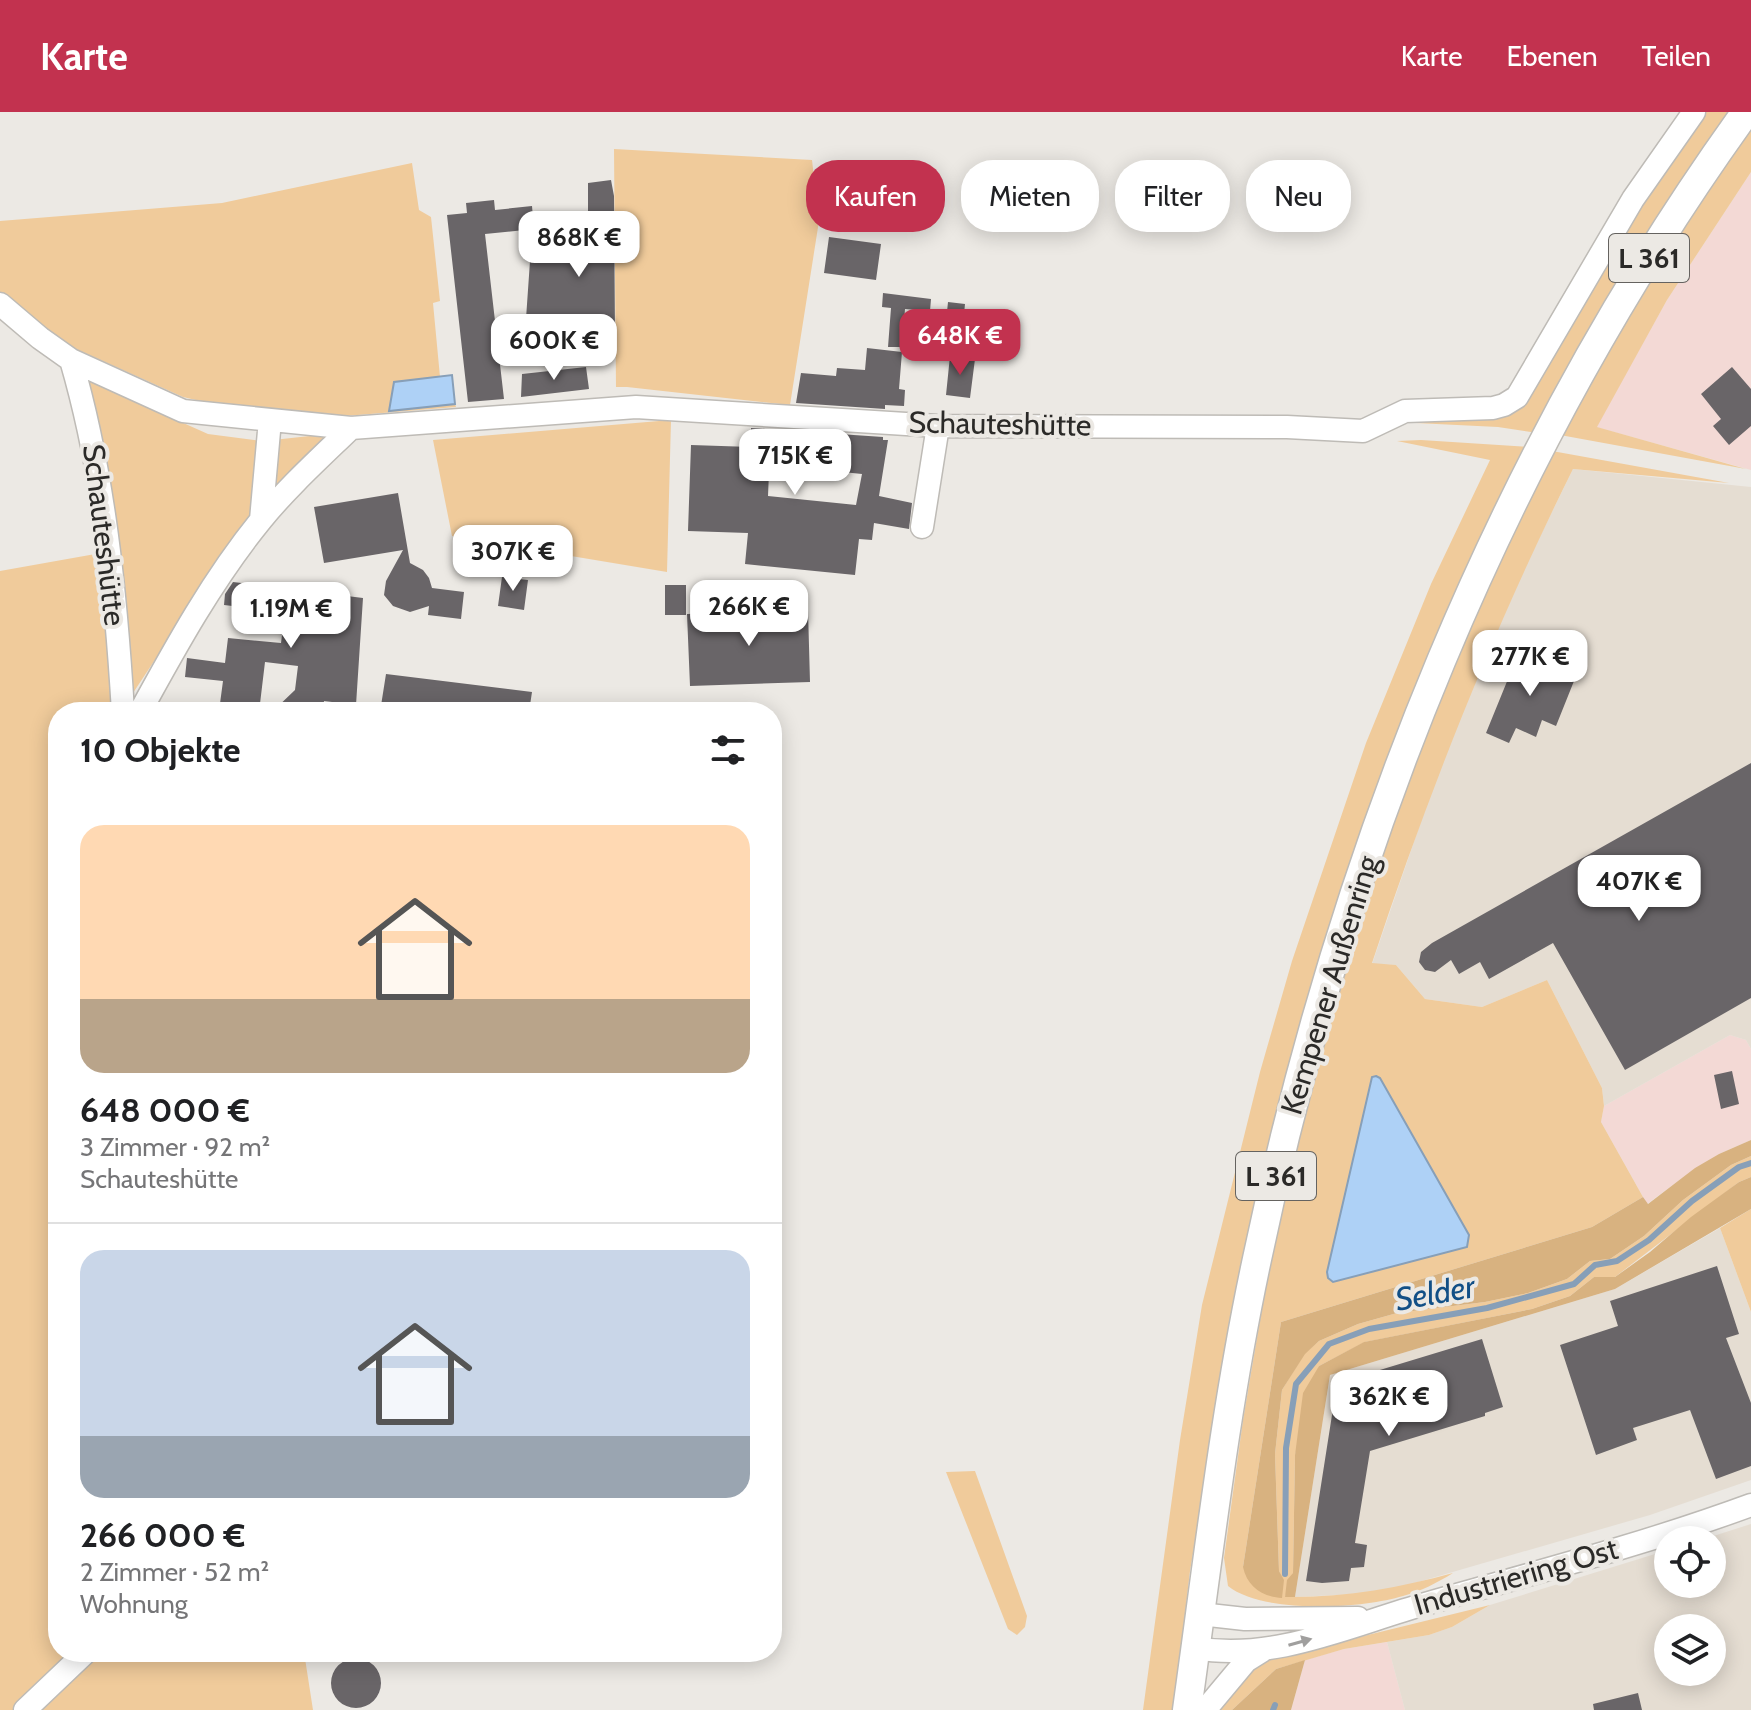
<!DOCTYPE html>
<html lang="de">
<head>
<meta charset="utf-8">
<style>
  :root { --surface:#fff; --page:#f6f6f6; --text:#202124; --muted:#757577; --line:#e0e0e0; --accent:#c2324f }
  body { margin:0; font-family:Cabin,sans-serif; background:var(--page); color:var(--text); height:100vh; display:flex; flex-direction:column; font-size:30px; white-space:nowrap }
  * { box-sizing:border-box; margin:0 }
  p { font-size:26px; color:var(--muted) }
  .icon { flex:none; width:44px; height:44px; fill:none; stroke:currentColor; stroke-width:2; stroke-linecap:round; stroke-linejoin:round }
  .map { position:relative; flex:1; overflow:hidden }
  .side { position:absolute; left:48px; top:590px; width:734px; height:960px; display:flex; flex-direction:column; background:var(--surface); border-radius:32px; box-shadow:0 4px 20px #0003 }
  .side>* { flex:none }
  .hud { position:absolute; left:806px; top:48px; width:760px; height:72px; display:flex; gap:16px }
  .fabs { position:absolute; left:1654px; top:1414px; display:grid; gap:16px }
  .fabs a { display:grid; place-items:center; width:72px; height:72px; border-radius:50%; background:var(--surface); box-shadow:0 4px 20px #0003; font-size:40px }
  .price { position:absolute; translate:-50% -68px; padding:0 18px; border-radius:16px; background:#fff; color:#222; font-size:26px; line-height:52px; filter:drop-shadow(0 2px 4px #0008) }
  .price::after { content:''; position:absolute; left:50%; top:48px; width:24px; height:18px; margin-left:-12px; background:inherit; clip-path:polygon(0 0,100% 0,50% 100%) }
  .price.on { background:var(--accent); color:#fff }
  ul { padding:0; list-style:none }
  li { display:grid; align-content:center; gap:16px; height:424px; padding:0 32px }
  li+li { border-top:2px solid var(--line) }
  li span { display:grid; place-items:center; height:248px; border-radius:24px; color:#555 }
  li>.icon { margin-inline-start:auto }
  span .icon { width:144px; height:144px; fill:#fffc; stroke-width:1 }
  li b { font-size:34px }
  h2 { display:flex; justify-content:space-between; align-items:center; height:96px; padding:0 32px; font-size:34px }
  .pill { padding:0 28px; border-radius:32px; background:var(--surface); box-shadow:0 4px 20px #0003; font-size:28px; line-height:72px }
  .pill.on { background:var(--accent); color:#fff }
  header { display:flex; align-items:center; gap:48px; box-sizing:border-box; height:112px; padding:0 40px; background:var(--accent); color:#fff }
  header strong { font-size:38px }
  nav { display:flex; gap:44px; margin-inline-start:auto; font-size:28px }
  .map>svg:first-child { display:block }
  .commercial { fill:#f3d9d5 }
  .built { fill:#e5ddd2; fill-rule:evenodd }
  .green { fill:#f0cb9b }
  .forest { fill:#d8b280 }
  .water { fill:#aed1f6; stroke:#879fb8; stroke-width:2 }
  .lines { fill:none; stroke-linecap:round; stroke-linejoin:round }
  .stream { stroke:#879fb8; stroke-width:6 }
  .building { fill:#696568; fill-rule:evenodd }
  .minor-casing { stroke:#bebbb6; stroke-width:25 }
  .major-casing { stroke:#bebbb6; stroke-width:31 }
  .minor { stroke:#fff; stroke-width:22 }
  .major { stroke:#fff; stroke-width:28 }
  .oneway { fill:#a09f9e }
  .labels { text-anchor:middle; stroke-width:8; stroke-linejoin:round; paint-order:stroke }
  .shield { fill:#ece9e4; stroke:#656360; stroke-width:2 }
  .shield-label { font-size:28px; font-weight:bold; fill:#2b2a28 }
  .street-label { font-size:30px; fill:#2b2a28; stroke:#ece9e4 }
  .water-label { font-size:32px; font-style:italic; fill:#114f86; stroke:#ece9e4 }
</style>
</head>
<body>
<header>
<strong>Karte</strong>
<nav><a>Karte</a><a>Ebenen</a><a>Teilen</a></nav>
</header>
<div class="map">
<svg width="1751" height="1598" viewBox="0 0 1751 1598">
  <rect width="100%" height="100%" fill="#ece9e4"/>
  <!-- commercial -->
  <path class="commercial" d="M1751 60V358L1596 315 1667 188Z
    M1730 923 1746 928 1751 937V1028L1719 1042 1696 1056 1647 1092 1601 1010 1604 994Z
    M1387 1530 1405 1598H1291L1305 1548 1344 1537Z"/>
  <!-- built -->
  <path class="built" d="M1573 357 1751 375V937L1746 928 1730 923 1604 994 1602 976 1547 868 1482 895 1425 887 1396 853 1372 852 1439 657 1477 564 1527 451Z
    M1720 1116 1751 1200V1368L1650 1403 1401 1475 1359 1482 1295 1485 1330 1263 1615 1177Z
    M1751 1412V1598H1405L1387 1530 1429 1523 1452 1515 1490 1493 1668 1438V1472H1712V1428H1701ZM1668 1516H1712V1560H1668Z"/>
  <!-- green -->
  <path class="green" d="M1701 0H1733L1538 321 1498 315 1416 311 1510 300 1587 175Z
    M1751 11V60L1667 188 1597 315 1746 357 1560 323 1632 194Z
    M614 37 812 48 819 109 790 293 627 275H616Z
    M412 51 419 98 431 105 440 189 433 191 440 265 394 270 390 299 455 292 456 295 333 305 239 298 183 285 58 229 0 180V109L222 91Z
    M87 268 208 322 261 329 256 395 133 581Z
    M671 308 667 460 452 424 433 328Z
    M328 322 269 383 273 328Z
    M1421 328 1531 335 1454 486 1430 545 1235 1195 1190 1459 1174 1598H1143L1180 1328 1202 1193 1260 960 1292 849 1366 631 1431 472 1490 348 1397 329Z
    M1552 339 1729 371 1573 357C1492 520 1429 679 1372 851L1396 853 1425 887 1482 895 1547 868 1602 976 1604 994 1601 1010 1643 1085 1592 1115 1281 1210 1243 1455 1283 1468 1279 1459 1275 1342 1282 1278 1304 1242 1319 1229 1358 1212 1397 1201 1485 1190 1528 1181 1567 1167 1590 1149 1610 1147 1644 1124 1683 1088 1731 1053 1751 1044V1065L1739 1070 1615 1165H1594L1570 1184 1532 1197 1365 1230 1319 1254 1295 1343 1293 1461 1285 1485C1343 1486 1398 1476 1453 1461 1437 1471 1421 1479 1403 1484 1361 1497 1263 1502 1228 1474L1224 1446 1243 1308 1278 1102 1342 851 1433 596Z
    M101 441 110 531 112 600H58V1117L52 1188 58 1215V1540H77L19 1598H0V459Z
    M1751 1097V1200L1720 1116Z
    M975 1359 1027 1504 1025 1515 1017 1523 1008 1517 946 1360Z
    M1490 1493 1452 1515 1429 1523 1344 1537 1276 1557 1232 1598H1219L1235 1569 1266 1548Z
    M97 1540H304L313 1598H38Z"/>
  <!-- forest -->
  <path class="forest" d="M1751 1028V1044L1731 1053 1683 1088 1644 1124 1610 1147 1590 1149 1567 1167 1528 1181 1485 1190 1397 1201 1358 1212 1319 1229 1305 1242 1282 1278 1275 1342 1279 1459 1284 1468 1282 1486C1263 1485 1247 1475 1243 1455L1281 1210 1592 1115 1643 1085 1648 1092 1695 1056 1719 1042Z
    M1751 1065V1097L1615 1177 1330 1263 1295 1485H1285L1287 1468 1293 1461 1295 1343 1303 1281 1319 1254 1364 1230 1532 1197 1570 1184 1594 1165H1615L1650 1140 1691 1105 1739 1070Z
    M1305 1548 1291 1598H1232L1276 1557Z"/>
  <!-- water -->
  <path class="water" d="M452 263 455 292 389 299 394 270Z
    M1376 964 1380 966 1469 1123 1467 1135 1333 1170 1328 1166 1327 1160 1372 965Z"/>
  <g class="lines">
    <!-- stream -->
    <path class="stream" d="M1285 1462 1286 1336 1296 1272 1329 1232 1369 1217 1487 1196 1574 1172 1595 1153 1617 1149 1649 1128 1692 1089 1739 1055 1751 1051
      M1273 1598 1275 1593"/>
  </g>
  <!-- building -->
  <path class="building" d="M611 68 614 84 615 222 525 221 530 149 588 152V71Z
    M494 88 495 98 532 94 534 117 485 122 504 287 468 290 447 103 467 101 466 91Z
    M829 125 881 132 876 168 824 161Z
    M883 181 931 187 930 199 905 197 902 235H888L891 196 882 195Z
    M948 190 965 192 963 212 946 210Z
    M867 236 902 240 899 277 905 278 904 294 885 293V297L796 291 801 261 836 264 837 256 865 258Z
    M950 244 975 247 970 286 946 283Z
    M586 255 589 277 521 285 522 262Z
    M1732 255 1751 277V314L1729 333 1713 314 1721 307 1701 282Z
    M751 316 883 325V328H888L879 384 912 391 909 417 874 411 872 428 859 427 855 463 745 452 748 421 688 419 691 333 751 335ZM770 336 807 340 804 356 862 362 856 393 768 384Z
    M398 381 410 451 423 458 429 466 432 476 464 480 461 507 428 503 429 494 410 500 393 494 384 483 386 469 403 438 324 451 314 395Z
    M502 465 528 468 524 498 498 494Z
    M233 470 363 486 356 593 324 589 323 600H272L295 578 298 554 265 550 259 600 219 599 223 569 185 565 187 546 225 551 228 526 281 531 285 500 224 493 225 482Z
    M665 473H686V503H665Z
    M808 498 810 570 690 574 687 502Z
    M1519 540 1576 564 1556 614 1542 608 1536 625 1516 616 1509 631 1486 621Z
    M386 562 532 580 529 600H380Z
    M1751 651V886L1625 958 1553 831 1489 867 1480 850 1459 862 1451 848 1435 860 1425 858 1419 850 1421 840 1432 831Z
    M1732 959 1739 992 1721 997 1714 963Z
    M1717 1154 1739 1222 1726 1226 1751 1291V1354L1716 1367 1690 1298 1633 1316 1637 1328 1596 1343 1560 1233 1618 1214 1610 1189Z
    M1482 1227 1503 1295 1485 1301V1304L1370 1339 1355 1431 1367 1433 1364 1455 1351 1456 1349 1469 1322 1471 1306 1469 1337 1271Z
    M331 1571a25 25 0 1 1 50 0a25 25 0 1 1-50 0Z
    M1638 1581 1642 1598H1594L1593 1592Z"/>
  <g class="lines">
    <!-- minor casing -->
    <g class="minor-casing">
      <path id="minor" d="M0 192 40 226 71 248 183 299 351 316 636 295 938 314 1287 315 1363 319 1405 299 1493 296 1504 293 1517 285 1633 87 1694 0
        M71 248C104 361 116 482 123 600
        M261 408 270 308
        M922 415 938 314
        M140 600C176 534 213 467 261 408 288 375 320 346 351 316
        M1200 1502 1245 1507 1358 1506
        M1195 1536C1274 1550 1350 1513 1425 1492 1534 1461 1645 1432 1751 1393
        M25 1598 86 1540
        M1205 1598 1246 1549 1262 1539"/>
    </g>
    <!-- major casing -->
    <g class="major-casing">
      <path id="major" d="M1187 1598C1208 1448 1225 1296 1257 1147 1343 738 1500 341 1746 0"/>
    </g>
    <!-- minor -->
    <use href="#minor" class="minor"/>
    <!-- major -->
    <use href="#major" class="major"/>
  </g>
  <!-- one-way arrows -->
  <defs><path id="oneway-solid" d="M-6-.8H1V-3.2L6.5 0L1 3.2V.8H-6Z" transform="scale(2)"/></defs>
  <use class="oneway" href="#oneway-solid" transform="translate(1300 1530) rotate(-16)"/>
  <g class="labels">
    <!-- shield labels -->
    <g class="shield">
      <rect x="1609" y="122" width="80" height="48" rx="6"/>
      <rect x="1236" y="1040" width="80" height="48" rx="6"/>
    </g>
    <g class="shield-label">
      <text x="1649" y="156">L 361</text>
      <text x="1276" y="1074">L 361</text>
    </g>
    <!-- street labels -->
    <g class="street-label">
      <text transform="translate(1000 312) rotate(1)" y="10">Schauteshütte</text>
      <text transform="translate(104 423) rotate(83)" y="10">Schauteshütte</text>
      <text transform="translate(1330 873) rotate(-73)" y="10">Kempener Außenring</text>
      <text transform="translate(1516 1465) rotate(-16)" y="10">Industriering Ost</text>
    </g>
    <!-- water labels -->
    <g class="water-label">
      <text transform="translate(1435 1181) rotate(-10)" y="11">Selder</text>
    </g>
  </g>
</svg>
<div class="fabs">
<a><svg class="icon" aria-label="locate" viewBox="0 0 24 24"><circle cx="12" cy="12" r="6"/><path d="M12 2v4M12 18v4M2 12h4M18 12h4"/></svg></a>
<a><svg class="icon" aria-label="layers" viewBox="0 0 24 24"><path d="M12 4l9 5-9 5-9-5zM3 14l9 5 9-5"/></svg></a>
</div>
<b class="price" style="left:579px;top:167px">868K €</b>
<b class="price on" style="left:960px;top:265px">648K €</b>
<b class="price" style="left:554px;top:270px">600K €</b>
<b class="price" style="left:795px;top:385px">715K €</b>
<b class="price" style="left:513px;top:481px">307K €</b>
<b class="price" style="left:749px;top:536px">266K €</b>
<b class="price" style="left:291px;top:538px">1.19M €</b>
<b class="price" style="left:1530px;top:586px">277K €</b>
<b class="price" style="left:1639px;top:811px">407K €</b>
<b class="price" style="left:1389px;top:1326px">362K €</b>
<div class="hud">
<a class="pill on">Kaufen</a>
<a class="pill">Mieten</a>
<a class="pill">Filter</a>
<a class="pill">Neu</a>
</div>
<section class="side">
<h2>10 Objekte<svg class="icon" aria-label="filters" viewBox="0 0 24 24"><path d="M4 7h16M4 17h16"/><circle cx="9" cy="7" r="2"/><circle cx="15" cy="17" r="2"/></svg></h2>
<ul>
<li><span style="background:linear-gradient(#ffd9b3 70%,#b9a48a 0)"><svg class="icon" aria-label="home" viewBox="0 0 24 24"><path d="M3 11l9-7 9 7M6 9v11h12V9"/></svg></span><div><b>648 000 €</b><p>3 Zimmer · 92 m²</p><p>Schauteshütte</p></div></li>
<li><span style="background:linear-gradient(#c9d6e8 75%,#9aa5b1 0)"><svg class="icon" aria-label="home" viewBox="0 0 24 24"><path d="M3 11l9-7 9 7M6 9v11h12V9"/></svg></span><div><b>266 000 €</b><p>2 Zimmer · 52 m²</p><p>Wohnung</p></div></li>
</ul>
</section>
</div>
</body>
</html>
